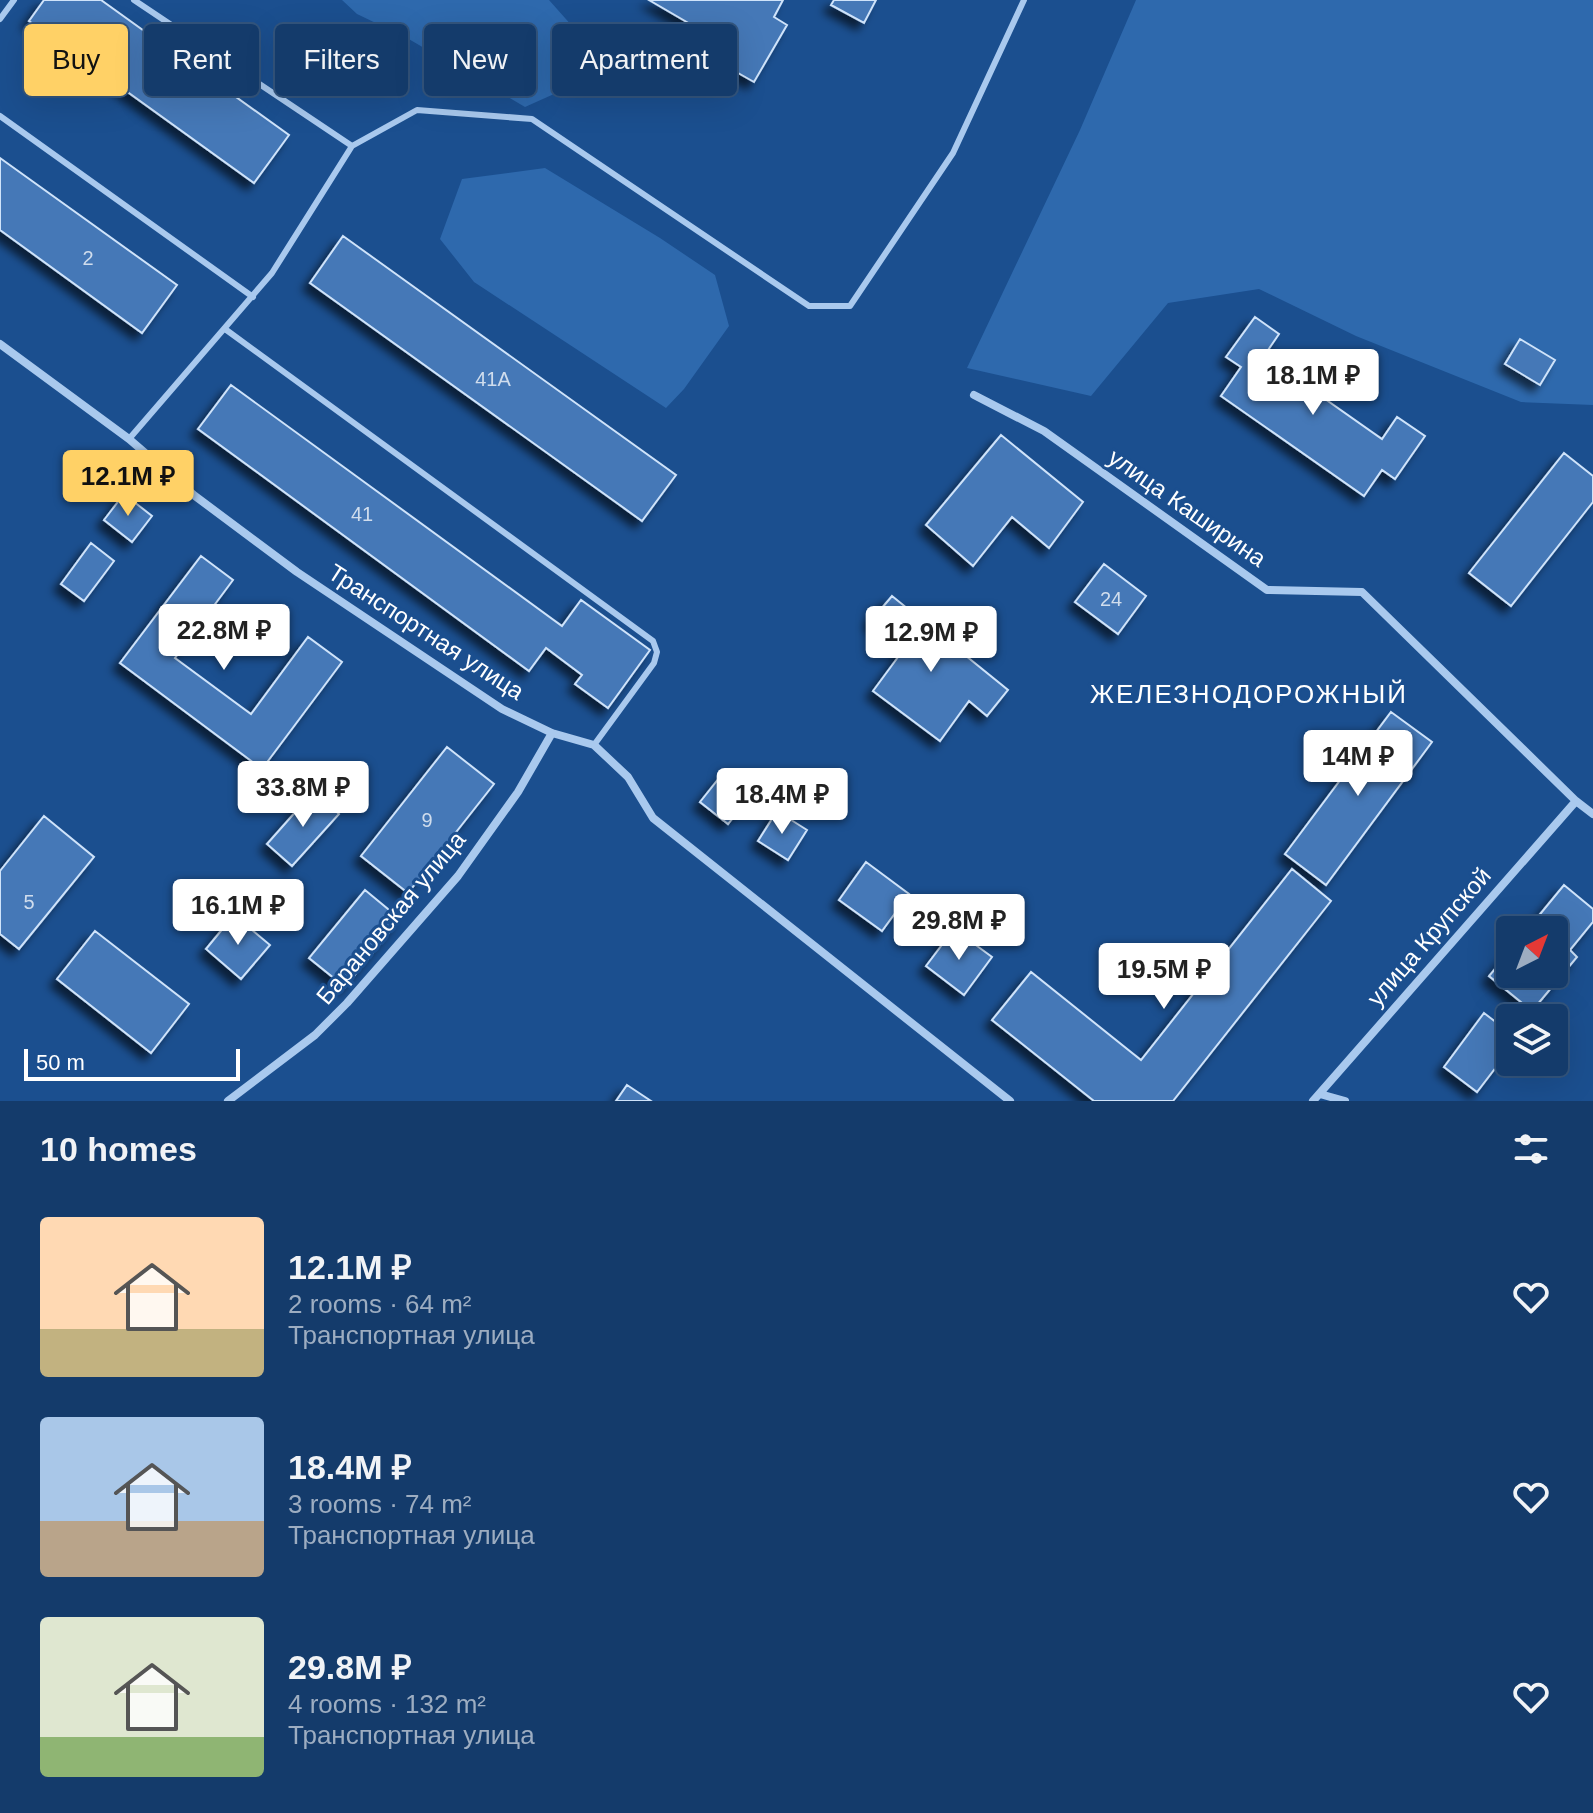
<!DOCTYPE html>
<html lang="en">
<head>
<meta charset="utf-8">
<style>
  :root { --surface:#143b6b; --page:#214673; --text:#f1f3f6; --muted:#9dadc1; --line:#33557e; --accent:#ffd166 }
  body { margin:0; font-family:Arial,sans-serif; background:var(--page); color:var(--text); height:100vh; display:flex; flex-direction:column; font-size:30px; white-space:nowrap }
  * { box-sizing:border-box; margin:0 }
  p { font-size:26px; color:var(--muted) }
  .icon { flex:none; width:44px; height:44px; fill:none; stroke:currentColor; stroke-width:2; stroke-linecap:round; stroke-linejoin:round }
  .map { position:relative; height:1101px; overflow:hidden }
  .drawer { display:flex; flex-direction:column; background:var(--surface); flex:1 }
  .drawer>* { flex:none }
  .guide { position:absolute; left:24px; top:24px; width:800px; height:72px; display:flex; gap:16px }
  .needle { width:52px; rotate:42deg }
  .tools { position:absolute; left:1496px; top:916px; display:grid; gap:16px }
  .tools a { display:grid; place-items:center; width:72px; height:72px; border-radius:8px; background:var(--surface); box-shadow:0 8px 32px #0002,0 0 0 2px var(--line); font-size:40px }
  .scale { position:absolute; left:24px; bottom:20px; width:216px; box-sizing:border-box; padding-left:8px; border:4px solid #fff; border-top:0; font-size:22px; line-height:28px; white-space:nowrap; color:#fff; -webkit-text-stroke:6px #1b4f8f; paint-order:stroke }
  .price { position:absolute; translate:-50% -68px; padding:0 18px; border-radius:8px; background:#fff; color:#222; font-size:26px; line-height:52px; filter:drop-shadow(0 2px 4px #0008) }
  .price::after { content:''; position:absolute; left:50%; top:48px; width:24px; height:18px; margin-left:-12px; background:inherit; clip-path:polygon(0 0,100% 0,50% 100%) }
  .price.active { background:var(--accent); color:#111 }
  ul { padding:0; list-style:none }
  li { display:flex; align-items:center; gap:24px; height:200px; padding:0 40px }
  li span { display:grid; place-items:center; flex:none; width:224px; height:160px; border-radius:8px; color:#555 }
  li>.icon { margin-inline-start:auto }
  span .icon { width:96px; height:96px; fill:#fffc; stroke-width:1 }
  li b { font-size:34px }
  h2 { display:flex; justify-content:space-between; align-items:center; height:96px; padding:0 40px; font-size:34px }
  .tag { padding:0 28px; border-radius:8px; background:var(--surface); box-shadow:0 8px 32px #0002,0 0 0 2px var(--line); font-size:28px; line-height:72px }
  .tag.active { background:var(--accent); color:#111 }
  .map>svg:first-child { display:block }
  .green { fill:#2e69ad }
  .building { fill:#4478b7; stroke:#cfe3fa; stroke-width:2; filter:url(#shadow) }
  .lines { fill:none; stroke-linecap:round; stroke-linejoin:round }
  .lane { stroke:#a9c9ee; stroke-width:6 }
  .street { stroke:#a9c9ee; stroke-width:8 }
  .labels { text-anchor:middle; stroke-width:6; stroke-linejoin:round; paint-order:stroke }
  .number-label { font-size:20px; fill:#d0dded }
  .street-label { font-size:24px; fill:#fff; stroke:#1b4f8f }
  .neighbourhood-label { font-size:26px; letter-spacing:2px; fill:#fff; stroke:#1b4f8f }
</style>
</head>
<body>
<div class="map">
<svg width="1593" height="1101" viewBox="0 0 1593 1101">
  <defs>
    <filter id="shadow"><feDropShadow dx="-7" dy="7" stdDeviation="4" flood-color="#0009"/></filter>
  </defs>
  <rect width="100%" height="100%" fill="#1b4f8f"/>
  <!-- green -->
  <path class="green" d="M342 0H549L573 27 554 94 525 107 407 38 357 14Z
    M1136 0H1593V405L1521 402 1356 336 1259 289 1168 303 1091 396 967 368 1080 130Z
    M545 168 660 238 715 275 729 326 684 389 666 408 474 282 440 239 462 179Z"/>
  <!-- building -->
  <path class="building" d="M44 0H101L289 135 254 183 29 21Z
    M649 0H783L774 17 787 25 754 82 687 44 697 28Z
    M834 0H876L864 23 831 5Z
    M0 158 177 285 142 333 0 230Z
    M343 236 676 475 642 521 310 283Z
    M1255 317 1279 334 1264 356 1382 439 1397 417 1425 436 1395 479 1382 470 1364 496 1221 396 1241 367 1226 357Z
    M1520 339 1555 360 1540 385 1505 364Z
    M231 385 562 626 581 600 650 650 608 708 575 684 582 675 546 648 529 671 198 429Z
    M1001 435 1083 502 1049 548 1012 517 973 566 926 525Z
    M1564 453 1593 476V502L1511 606 1469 573Z
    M124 494 152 516 132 542 104 520Z
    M91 543 114 561 84 601 61 584Z
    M201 556 233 580 175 658 251 714 308 637 342 662 262 769 120 663Z
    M1104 564 1146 596 1118 634 1075 602Z
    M892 596 1008 690 987 716 969 701 940 741 873 691 904 649 871 621Z
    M1391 712 1432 742 1326 885 1285 854Z
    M447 747 494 784 408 893 361 856Z
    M720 777 748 799 728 824 700 802Z
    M314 791 339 814 292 866 267 844Z
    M777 811 807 830 788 860 758 841Z
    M44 816 94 857 19 949 0 934V871Z
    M866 862 909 894 882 931 839 900Z
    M1292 869 1331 901 1173 1101H1094L992 1020 1031 972 1141 1060Z
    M1564 885 1593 909V922L1570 950 1577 957 1532 1011 1489 976 1510 951V974H1554V930H1527Z
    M365 890 400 919 345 987 309 958Z
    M234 915 270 945 241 979 206 949Z
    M954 929 992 957 964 995 926 966Z
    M95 931 189 1004 151 1053 57 979Z
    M1484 1013 1510 1033V1049L1477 1092 1444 1067Z
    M627 1085 651 1101H616Z"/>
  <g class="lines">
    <!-- lane -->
    <path class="lane" d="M0 19 14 0
      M0 116 253 297
      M352 146 417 110 532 119 809 306H850L953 153 1024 0
      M225 329 653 641 657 652 654 663 594 745
      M129 439 272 273 352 146 134 0"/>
    <!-- street -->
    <path class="street" d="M0 344 129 439 195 496 297 572 502 709 552 733 594 745 628 777 653 818 1010 1101
      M974 395 1044 431 1267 590 1362 592 1576 801 1593 814
      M1320 1094 1345 1101
      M228 1101 315 1035 347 1003 458 876 518 792 552 733
      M1313 1101 1576 801"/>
  </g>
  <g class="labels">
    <!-- number labels -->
    <g class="number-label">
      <text x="88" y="265">2</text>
      <text x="493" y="386">41А</text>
      <text x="362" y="521">41</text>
      <text x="1111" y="606">24</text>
      <text x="427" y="827">9</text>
      <text x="29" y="909">5</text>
    </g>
    <!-- street labels -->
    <g class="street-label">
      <text transform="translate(1187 508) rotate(35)" y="8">улица Каширина</text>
      <text transform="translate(426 632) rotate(33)" y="8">Транспортная улица</text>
      <text transform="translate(391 918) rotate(-50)" y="8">Барановская улица</text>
      <text transform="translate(1429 937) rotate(-49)" y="8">улица Крупской</text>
    </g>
    <!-- neighbourhood labels -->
    <g class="neighbourhood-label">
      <text x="1249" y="703">ЖЕЛЕЗНОДОРОЖНЫЙ</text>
    </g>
  </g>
</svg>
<div class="tools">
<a><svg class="needle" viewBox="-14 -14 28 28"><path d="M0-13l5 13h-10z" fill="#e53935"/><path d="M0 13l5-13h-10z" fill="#9dadc1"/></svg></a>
<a><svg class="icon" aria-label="layers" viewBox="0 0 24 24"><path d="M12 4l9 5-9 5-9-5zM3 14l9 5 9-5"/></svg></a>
</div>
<div class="scale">50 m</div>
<b class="price" style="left:1313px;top:417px">18.1M ₽</b>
<b class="price active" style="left:128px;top:518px">12.1M ₽</b>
<b class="price" style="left:224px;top:672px">22.8M ₽</b>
<b class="price" style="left:931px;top:674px">12.9M ₽</b>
<b class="price" style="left:1358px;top:798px">14M ₽</b>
<b class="price" style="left:303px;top:829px">33.8M ₽</b>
<b class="price" style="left:782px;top:836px">18.4M ₽</b>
<b class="price" style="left:238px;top:947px">16.1M ₽</b>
<b class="price" style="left:959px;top:962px">29.8M ₽</b>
<b class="price" style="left:1164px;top:1011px">19.5M ₽</b>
<div class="guide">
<a class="tag active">Buy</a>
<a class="tag">Rent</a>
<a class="tag">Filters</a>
<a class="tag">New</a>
<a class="tag">Apartment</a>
</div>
</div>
<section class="drawer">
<h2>10 homes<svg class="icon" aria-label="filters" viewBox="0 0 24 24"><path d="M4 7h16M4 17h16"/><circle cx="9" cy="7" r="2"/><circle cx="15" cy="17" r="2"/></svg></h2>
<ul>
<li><span style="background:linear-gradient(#ffd9b3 70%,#c2b280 0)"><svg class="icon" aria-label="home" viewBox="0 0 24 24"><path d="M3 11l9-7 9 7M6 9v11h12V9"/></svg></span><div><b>12.1M ₽</b><p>2 rooms · 64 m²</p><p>Транспортная улица</p></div><svg class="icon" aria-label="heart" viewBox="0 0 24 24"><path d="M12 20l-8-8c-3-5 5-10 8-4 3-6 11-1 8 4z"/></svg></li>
<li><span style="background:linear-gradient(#a9c7e8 65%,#b9a48a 0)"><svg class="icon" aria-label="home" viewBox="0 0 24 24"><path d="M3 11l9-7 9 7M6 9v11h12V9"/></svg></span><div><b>18.4M ₽</b><p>3 rooms · 74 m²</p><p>Транспортная улица</p></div><svg class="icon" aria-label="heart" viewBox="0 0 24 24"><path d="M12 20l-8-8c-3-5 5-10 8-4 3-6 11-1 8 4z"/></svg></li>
<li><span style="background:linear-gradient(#dfe7d0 75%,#8fb573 0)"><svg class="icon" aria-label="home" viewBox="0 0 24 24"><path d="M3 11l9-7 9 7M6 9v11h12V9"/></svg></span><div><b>29.8M ₽</b><p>4 rooms · 132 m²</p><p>Транспортная улица</p></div><svg class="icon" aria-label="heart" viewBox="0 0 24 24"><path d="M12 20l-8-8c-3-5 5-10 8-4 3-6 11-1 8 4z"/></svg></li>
</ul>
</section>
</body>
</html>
